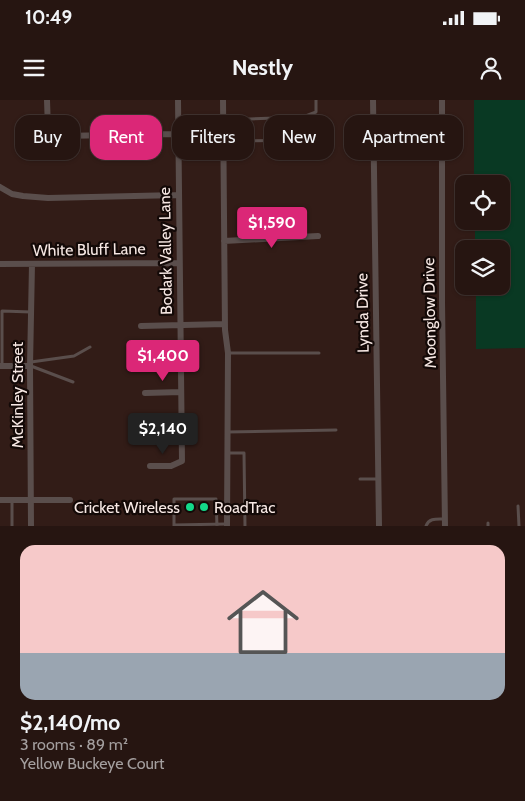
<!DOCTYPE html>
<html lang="en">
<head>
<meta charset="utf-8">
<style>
  :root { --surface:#261511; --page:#32221f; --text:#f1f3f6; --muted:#a49f9f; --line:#423431; --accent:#db2777 }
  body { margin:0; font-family:Cabin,sans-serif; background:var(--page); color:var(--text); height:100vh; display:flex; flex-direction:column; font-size:19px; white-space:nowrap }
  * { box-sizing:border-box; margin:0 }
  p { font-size:16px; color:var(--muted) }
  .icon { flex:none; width:28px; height:28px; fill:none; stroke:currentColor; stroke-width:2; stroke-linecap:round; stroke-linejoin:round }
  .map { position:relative; height:426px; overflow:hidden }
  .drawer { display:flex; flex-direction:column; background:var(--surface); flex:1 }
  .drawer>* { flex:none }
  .hud { position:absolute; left:15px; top:15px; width:495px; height:45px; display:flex; gap:10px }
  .controls { position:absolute; left:455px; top:75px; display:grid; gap:10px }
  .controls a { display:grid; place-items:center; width:55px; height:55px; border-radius:10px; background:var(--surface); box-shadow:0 1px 4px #0004,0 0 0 1px var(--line); font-size:25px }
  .price { position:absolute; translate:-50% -42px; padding:0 11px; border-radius:5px; background:var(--accent); color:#fff; font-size:16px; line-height:32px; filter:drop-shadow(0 1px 2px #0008) }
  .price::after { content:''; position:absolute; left:50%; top:30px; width:15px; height:11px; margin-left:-8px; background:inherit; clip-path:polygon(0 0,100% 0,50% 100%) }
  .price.active { background:#222; color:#fff }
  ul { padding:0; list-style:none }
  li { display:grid; align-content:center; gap:10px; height:265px; padding:0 20px }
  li+li { border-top:1px solid var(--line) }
  li span { display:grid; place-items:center; height:155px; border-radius:15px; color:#555 }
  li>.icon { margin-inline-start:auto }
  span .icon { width:90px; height:90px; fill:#fffc; stroke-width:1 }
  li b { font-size:21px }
  .chip { padding:0 18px; border-radius:15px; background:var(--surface); box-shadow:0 1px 4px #0004,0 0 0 1px var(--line); font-size:18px; line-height:45px }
  .chip.active { background:var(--accent); color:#fff }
  .status { display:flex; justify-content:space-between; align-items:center; height:35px; padding:0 25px; background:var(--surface); direction:ltr }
  .status svg { height:14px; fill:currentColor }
  header { display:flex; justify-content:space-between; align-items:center; height:65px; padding:0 20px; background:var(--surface); font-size:22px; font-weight:700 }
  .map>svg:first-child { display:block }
  .green { fill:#093923 }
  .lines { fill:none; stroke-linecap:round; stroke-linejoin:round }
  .service { stroke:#5a4e4c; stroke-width:3 }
  .minor { stroke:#5a4e4c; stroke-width:6 }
  .poi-dot { fill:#14d989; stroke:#130907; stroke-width:2 }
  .labels { text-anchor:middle; stroke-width:4.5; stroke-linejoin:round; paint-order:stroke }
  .street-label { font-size:16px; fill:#f7e8e4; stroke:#130907 }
  .poi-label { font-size:16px; fill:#f7e8e4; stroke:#130907; text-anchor:end }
</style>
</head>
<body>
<div class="status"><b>10:49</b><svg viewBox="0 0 49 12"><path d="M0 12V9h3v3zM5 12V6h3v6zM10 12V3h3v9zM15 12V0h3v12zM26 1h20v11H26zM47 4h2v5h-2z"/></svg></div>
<header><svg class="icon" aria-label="menu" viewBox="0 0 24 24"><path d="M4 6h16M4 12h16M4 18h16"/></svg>Nestly<svg class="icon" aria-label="person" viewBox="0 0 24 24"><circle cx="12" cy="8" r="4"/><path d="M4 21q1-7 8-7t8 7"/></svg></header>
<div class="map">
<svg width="525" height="426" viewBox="0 0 525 426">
  <rect width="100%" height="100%" fill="#321c17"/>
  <!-- green -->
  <path class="green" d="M474 0H525V248L476 249V186H501V149H475V121H501V84H474Z"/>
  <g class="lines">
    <!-- service -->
    <path class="service" d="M224 20 303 17 316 12V0
      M224 41 312 40
      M258 138 260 127 276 124 302 125 305 128 306 137
      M228 253H319
      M31 262 74 256 90 247
      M2 266V211L31 212
      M31 266 73 282
      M227 332 336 330
      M227 353H244L245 426
      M360 379H377
      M216 405H227
      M518 406 519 426
      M488 423V426
      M174 425 226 424
      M12 426V401
      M174 426V399H216L217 426
      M426 426C429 418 436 419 444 419"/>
    <!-- minor -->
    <path class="minor" d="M47 0 48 29 51 34 58 36 178 34
      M223 0 225 230 228 253 227 426
      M373 0 379 426
      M442 0V202L445 426
      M0 87 12 94 23 96 48 98 178 95
      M224 141 318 136
      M0 164 179 163
      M141 226 225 224
      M0 266H30
      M145 293 181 292
      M150 366H171L182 361 178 0
      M0 400H70
      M31 426 30 266 32 164"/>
  </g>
  <!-- markers -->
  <g class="poi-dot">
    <circle cx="190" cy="407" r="5"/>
    <circle cx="204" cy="407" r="5"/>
  </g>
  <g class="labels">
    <!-- street labels -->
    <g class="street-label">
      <text transform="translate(89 149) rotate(-1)" y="6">White Bluff Lane</text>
      <text transform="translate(165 151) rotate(-91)" y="6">Bodark Valley Lane</text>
      <text transform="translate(362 213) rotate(-91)" y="6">Lynda Drive</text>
      <text transform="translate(429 213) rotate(-91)" y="6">Moonglow Drive</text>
      <text transform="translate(17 295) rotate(-90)" y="6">McKinley Street</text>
    </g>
    <!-- poi labels -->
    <g class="poi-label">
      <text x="180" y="413">Cricket Wireless</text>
      <text x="214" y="413" text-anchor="start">RoadTrac</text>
    </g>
  </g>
</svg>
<div class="controls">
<a><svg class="icon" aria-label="locate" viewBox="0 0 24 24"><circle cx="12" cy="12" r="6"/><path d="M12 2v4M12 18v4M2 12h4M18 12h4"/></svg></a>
<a><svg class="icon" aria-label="layers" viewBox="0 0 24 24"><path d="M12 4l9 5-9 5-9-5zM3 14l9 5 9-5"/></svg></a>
</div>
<b class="price" style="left:272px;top:149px">$1,590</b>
<b class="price" style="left:163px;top:282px">$1,400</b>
<b class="price active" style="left:163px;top:355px">$2,140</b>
<div class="hud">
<a class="chip">Buy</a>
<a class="chip active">Rent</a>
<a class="chip">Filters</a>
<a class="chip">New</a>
<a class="chip">Apartment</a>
</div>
</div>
<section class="drawer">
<ul>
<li><span style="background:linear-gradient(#f6c9c9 70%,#9aa5b1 0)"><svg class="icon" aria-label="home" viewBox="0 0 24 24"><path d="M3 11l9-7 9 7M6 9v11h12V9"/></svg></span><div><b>$2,140/mo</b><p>3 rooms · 89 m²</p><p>Yellow Buckeye Court</p></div></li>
</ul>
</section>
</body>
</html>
